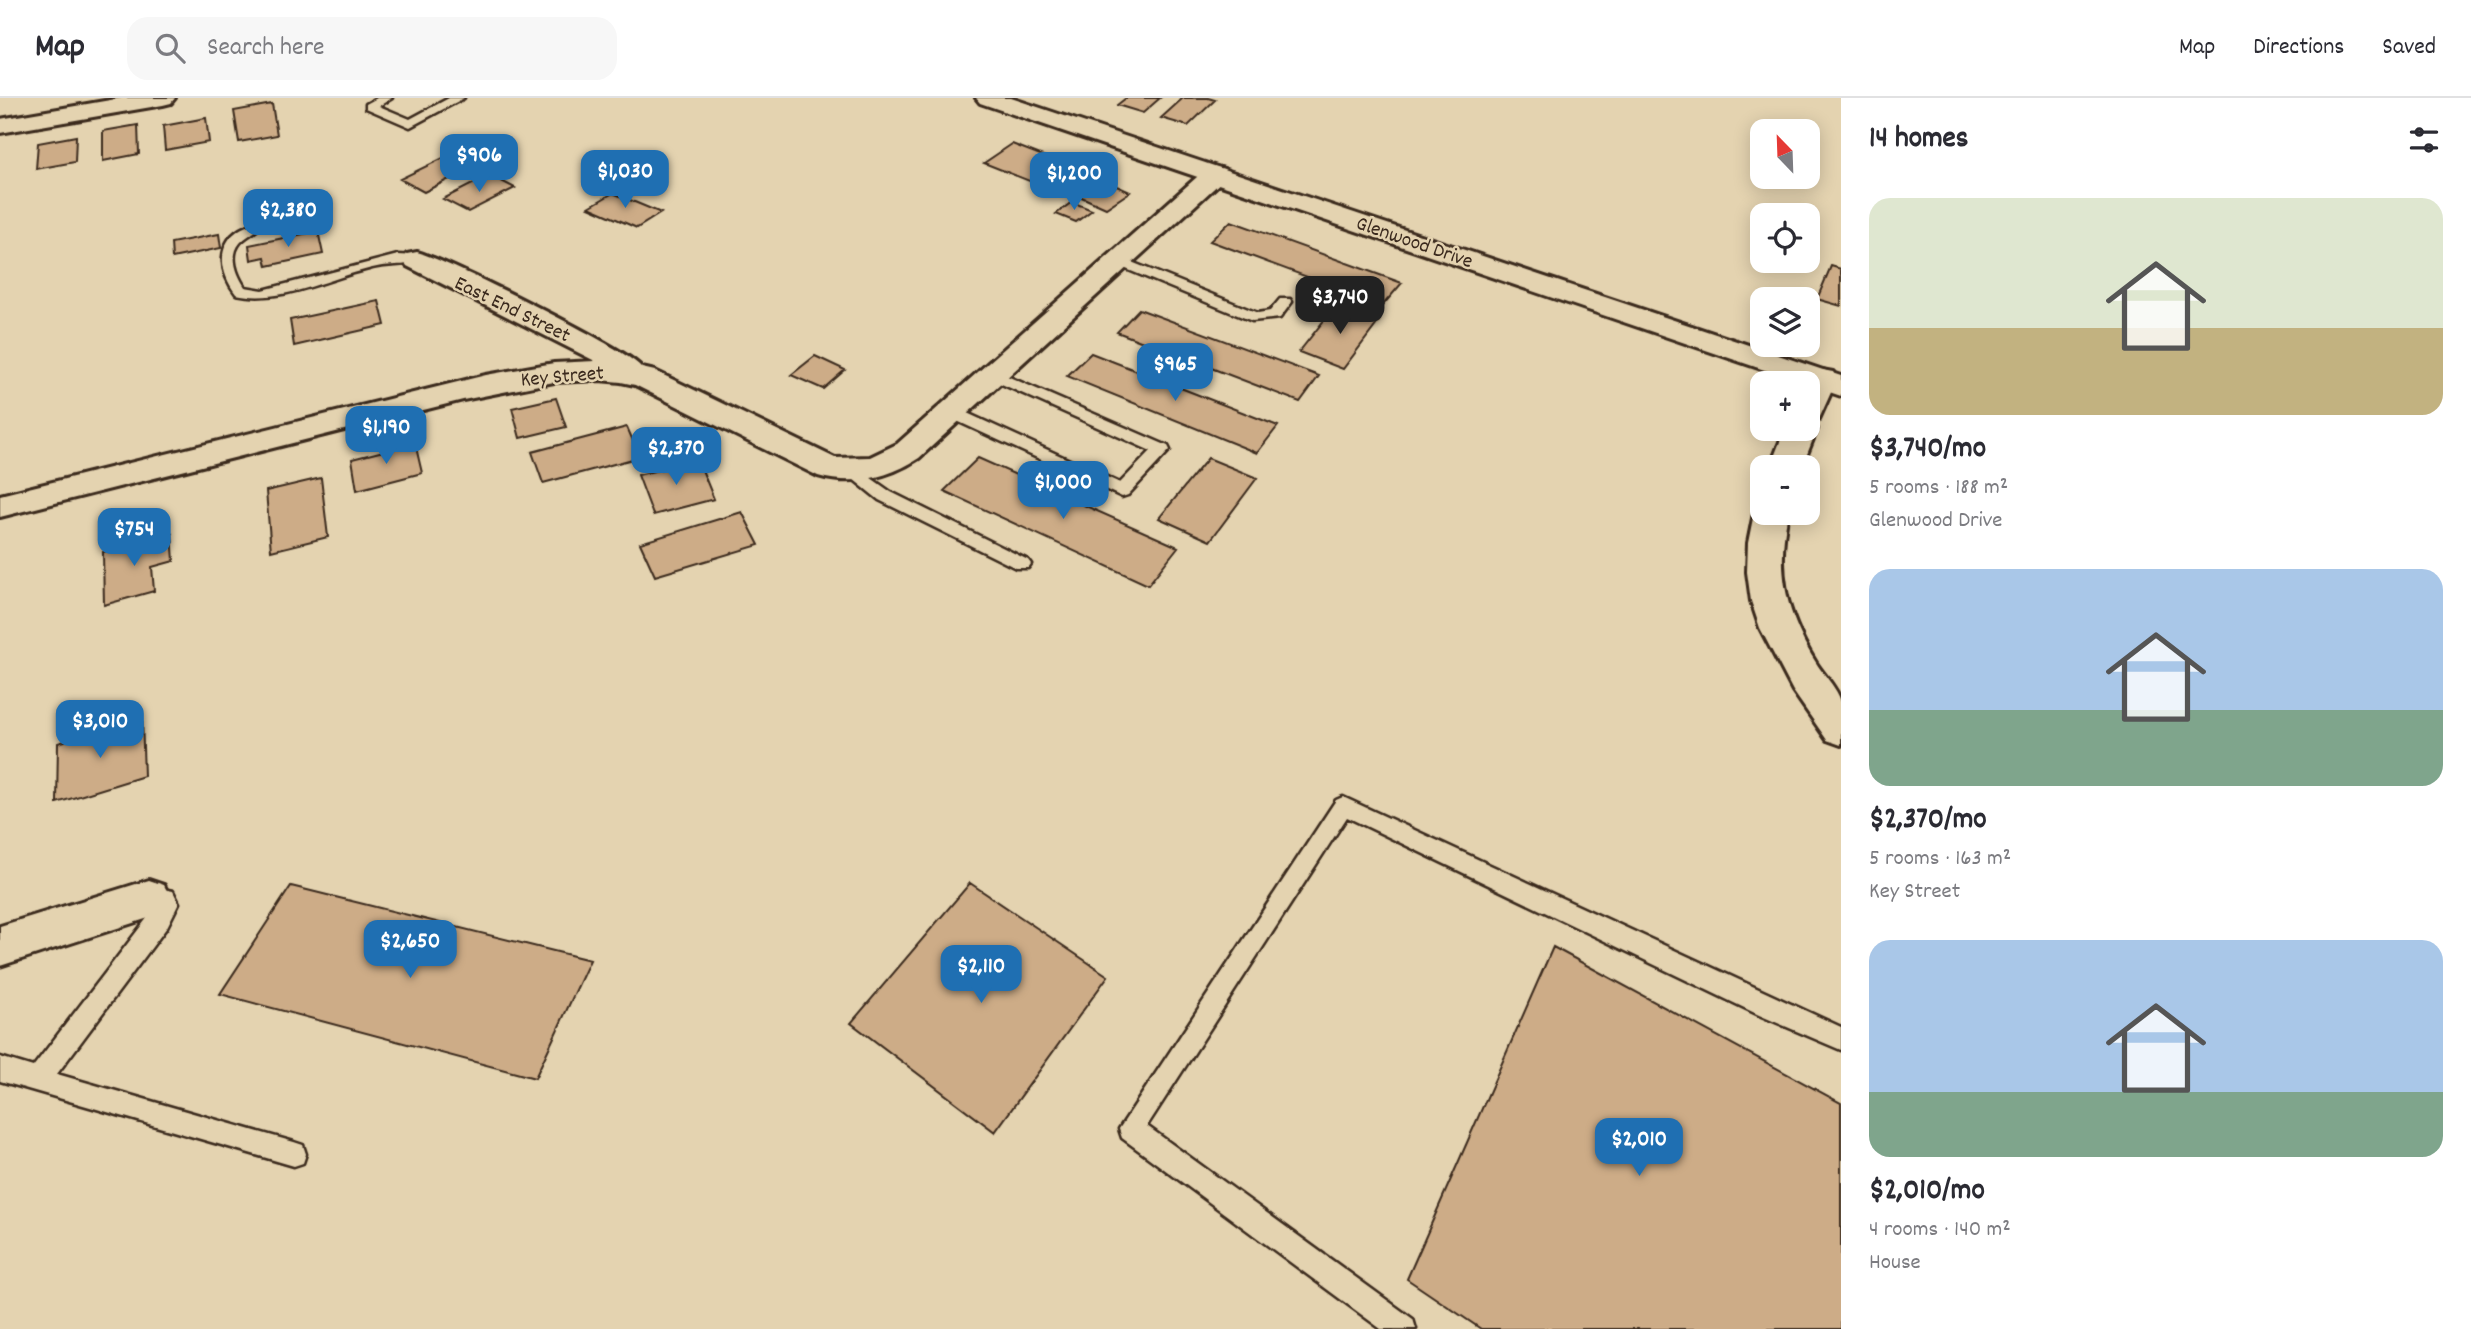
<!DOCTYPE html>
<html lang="en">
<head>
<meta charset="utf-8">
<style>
  :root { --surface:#fff; --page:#f7f7f7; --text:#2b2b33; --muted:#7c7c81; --line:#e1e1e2; --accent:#1f6fb2 }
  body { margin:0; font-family:Dekko,sans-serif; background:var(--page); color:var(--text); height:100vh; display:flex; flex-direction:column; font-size:26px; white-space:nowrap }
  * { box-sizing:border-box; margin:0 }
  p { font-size:23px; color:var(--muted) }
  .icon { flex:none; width:38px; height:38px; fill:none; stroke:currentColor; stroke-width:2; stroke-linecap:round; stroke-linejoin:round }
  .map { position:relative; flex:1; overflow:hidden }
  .panel { display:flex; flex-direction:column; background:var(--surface); width:630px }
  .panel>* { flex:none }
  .needle { width:46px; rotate:337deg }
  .fabs { position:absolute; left:1750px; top:21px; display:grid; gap:14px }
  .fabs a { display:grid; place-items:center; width:70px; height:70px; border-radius:14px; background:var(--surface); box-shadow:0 4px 18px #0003; font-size:35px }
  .price { position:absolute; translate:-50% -60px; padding:0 16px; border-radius:14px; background:var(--accent); color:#fff; font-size:23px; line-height:46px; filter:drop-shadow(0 2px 4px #0008) }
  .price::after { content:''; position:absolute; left:50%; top:42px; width:21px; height:16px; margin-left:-10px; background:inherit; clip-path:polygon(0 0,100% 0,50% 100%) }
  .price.current { background:#222; color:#fff }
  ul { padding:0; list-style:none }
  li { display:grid; align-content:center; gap:14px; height:371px; padding:0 28px }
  li span { display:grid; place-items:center; height:217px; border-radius:21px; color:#555 }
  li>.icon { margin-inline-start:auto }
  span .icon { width:126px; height:126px; fill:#fffc; stroke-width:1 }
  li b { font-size:30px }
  h2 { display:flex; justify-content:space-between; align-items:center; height:84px; padding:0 28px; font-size:30px }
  header { display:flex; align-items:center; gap:42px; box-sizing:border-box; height:98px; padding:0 35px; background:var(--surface); border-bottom:2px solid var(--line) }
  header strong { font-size:33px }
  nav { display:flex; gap:38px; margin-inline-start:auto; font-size:24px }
  .search { width:490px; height:63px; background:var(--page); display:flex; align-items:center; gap:18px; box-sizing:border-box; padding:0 24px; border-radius:21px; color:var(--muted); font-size:26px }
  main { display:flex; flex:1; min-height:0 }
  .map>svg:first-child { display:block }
  .building { fill:#cdac87; stroke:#3b2a1e; stroke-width:2 }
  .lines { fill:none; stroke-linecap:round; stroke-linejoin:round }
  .service-casing { stroke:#3b2a1e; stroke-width:5 }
  .minor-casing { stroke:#3b2a1e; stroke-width:6 }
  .tertiary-casing { stroke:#3b2a1e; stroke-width:6 }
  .service { fill:#e4d3b0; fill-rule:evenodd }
  .minor { fill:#e4d3b0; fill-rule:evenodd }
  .tertiary { fill:#e4d3b0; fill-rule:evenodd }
  .labels { text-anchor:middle; stroke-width:5; stroke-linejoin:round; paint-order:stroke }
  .far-street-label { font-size:21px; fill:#3b2a1e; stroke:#e4d3b0 }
</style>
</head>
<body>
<header>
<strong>Map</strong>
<div class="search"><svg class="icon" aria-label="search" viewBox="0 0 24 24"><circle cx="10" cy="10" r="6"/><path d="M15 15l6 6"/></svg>Search here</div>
<nav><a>Map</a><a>Directions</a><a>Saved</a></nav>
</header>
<main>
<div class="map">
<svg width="1841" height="1231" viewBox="0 0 1841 1231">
  <rect width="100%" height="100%" fill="#e4d3b0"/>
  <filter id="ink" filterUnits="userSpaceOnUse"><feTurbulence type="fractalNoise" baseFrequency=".0143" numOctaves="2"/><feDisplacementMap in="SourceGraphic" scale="14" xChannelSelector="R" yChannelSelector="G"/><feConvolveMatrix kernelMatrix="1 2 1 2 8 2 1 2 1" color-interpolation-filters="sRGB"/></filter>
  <g filter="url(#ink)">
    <!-- building -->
    <path class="building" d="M1126 0H1160L1143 15 1117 7Z
      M1183 0H1208L1215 2 1188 28 1161 20Z
      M272 6 277 37 239 44 234 13Z
      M206 20 209 44 165 52 163 28Z
      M138 27 139 56 103 63V33Z
      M76 38 75 64 36 71 38 45Z
      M1012 46 1056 63 1049 68 1068 76 1047 90 984 65Z
      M443 60 467 72 424 94 400 81Z
      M490 77 515 90 468 114 443 101Z
      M1092 77 1130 94 1106 110 1068 93Z
      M613 95 661 115 637 130 589 109Z
      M1072 104 1092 112 1076 124 1056 116Z
      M1231 123 1402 185 1383 207 1210 143Z
      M318 133 323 156 267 168 265 159 251 162 249 147Z
      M219 136 221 150 172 160 171 145Z
      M1831 168 1841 171V208L1817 201Z
      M379 203 385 227 294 248 290 222Z
      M1337 206 1380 222 1343 271 1299 254Z
      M1139 211 1319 278 1300 304 1117 234Z
      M1091 255 1278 328 1257 355 1067 278Z
      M815 258 845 272 823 291 791 277Z
      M556 300 566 329 520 340 512 310Z
      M627 329 640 359 543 385 532 354Z
      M415 345 422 375 357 392 352 361Z
      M978 360 1178 449 1148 487 944 393Z
      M1208 360 1257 380 1210 443 1159 420Z
      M698 362 714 401 653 417 638 377Z
      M321 380 328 439 271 453 266 393Z
      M742 414 759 447 655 478 640 445Z
      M172 436 174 463 152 469 154 493 104 507 103 454Z
      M142 620 144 678 57 705 58 645Z
      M970 785 1108 878 995 1034 851 925Z
      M291 788 590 862 535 980 220 896Z
      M1553 849 1841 1005V1231H1481L1407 1181Z"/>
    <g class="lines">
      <!-- service casing -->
      <g class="service-casing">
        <path id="service" d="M377 0H392L379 8 410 21 449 0H464L410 29 366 10V6Z
          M252 126 259 130C253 136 245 139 240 145 229 158 237 177 245 189L263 192 398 157 417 158 424 162C417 168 389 166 377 169 332 178 282 207 236 196 216 170 217 137 252 126Z
          M1119 159 1258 215 1270 213 1280 201H1290L1292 204 1280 220 1252 223 1114 166V160Z
          M993 272 1168 348 1170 352 1128 397 1122 399 946 318 943 314 946 310H956L1120 385 1151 353 988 280 985 277 988 274Z
          M854 368 891 394 1028 462 1031 466 1028 470H1016L879 402 848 377 846 373Z
          M1343 699 1841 929V952L1759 917 1347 719 1147 1028 1413 1221 1416 1231H1381L1122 1040 1119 1031 1336 702Z
          M158 790 173 793 179 805 167 829 57 976 294 1044 303 1047 306 1056 303 1065 294 1068 0 983V959L33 969 151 815 155 808 150 807 147 800 150 793Z"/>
      </g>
      <!-- minor casing -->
      <g class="minor-casing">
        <path id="minor" d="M122 0H175L171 5 163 7 0 35V21Z
          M1215 69 1224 71 1227 76 1224 81 919 360C889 380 853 388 818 378L635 287 621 284 599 282 554 284 463 302 0 419V397L486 277 554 265 595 263 407 168 403 162 407 156 417 154C444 161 631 252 642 270L655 273 835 360 870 359 897 346 1206 71Z
          M1822 272 1833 274 1837 281 1819 321 1810 323 1817 331 1802 369H1770L1785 331H1808V285H1805L1811 274Z
          M1762 406V415H1788C1776 472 1785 514 1815 563 1822 575 1838 591 1841 604 1841 617 1841 633 1841 647L1827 642 1793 593 1760 530 1751 503 1747 474 1748 445 1754 415Z
          M149 782 164 787 171 801 164 815 0 868V828Z"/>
      </g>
      <!-- tertiary casing -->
      <g class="tertiary-casing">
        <path id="tertiary" d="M976 0H1011L1841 278V298L980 5Z"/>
      </g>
      <!-- service -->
      <use href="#service" class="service"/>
      <!-- minor -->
      <use href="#minor" class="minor"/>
      <!-- tertiary -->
      <use href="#tertiary" class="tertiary"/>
    </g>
  </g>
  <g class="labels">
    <!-- far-street labels -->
    <g class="far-street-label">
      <text transform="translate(1415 143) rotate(19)" y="7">Glenwood Drive</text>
      <text transform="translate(513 210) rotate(26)" y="7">East End Street</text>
      <text transform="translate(562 277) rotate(-5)" y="7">Key Street</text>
    </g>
  </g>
</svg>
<div class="fabs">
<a><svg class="needle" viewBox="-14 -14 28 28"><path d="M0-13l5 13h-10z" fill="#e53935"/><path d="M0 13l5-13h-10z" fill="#7c7c81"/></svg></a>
<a><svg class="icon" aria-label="locate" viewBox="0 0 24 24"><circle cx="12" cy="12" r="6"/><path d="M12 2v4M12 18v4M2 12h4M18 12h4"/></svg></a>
<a><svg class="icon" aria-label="layers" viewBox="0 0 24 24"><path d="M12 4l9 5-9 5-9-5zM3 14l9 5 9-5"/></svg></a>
<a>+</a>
<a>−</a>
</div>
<b class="price" style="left:479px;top:96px">$906</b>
<b class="price" style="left:625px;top:112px">$1,030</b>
<b class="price" style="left:1074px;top:114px">$1,200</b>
<b class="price" style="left:288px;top:151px">$2,380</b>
<b class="price current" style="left:1340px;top:238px">$3,740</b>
<b class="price" style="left:1175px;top:305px">$965</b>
<b class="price" style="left:386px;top:368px">$1,190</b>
<b class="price" style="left:676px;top:389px">$2,370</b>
<b class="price" style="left:1063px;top:423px">$1,000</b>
<b class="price" style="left:134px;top:470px">$754</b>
<b class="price" style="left:100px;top:662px">$3,010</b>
<b class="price" style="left:410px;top:882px">$2,650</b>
<b class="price" style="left:981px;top:907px">$2,110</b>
<b class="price" style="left:1639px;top:1080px">$2,010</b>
</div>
<section class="panel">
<h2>14 homes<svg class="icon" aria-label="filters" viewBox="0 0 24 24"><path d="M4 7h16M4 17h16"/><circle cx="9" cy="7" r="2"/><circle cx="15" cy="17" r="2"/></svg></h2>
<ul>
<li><span style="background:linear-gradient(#dfe7d0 60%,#c2b280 0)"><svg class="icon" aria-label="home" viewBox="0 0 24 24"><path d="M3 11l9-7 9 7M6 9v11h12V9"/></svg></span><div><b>$3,740/mo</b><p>5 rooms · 188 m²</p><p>Glenwood Drive</p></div></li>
<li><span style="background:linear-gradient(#a9c7e8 65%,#7fa58c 0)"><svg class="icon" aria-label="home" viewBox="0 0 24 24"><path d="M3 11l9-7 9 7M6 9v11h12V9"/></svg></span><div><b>$2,370/mo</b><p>5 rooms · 163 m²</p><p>Key Street</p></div></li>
<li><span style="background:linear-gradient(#a9c7e8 70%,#7fa58c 0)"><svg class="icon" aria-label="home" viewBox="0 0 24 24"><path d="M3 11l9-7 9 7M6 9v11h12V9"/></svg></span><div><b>$2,010/mo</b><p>4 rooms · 140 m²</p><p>House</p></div></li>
</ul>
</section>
</main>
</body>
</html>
